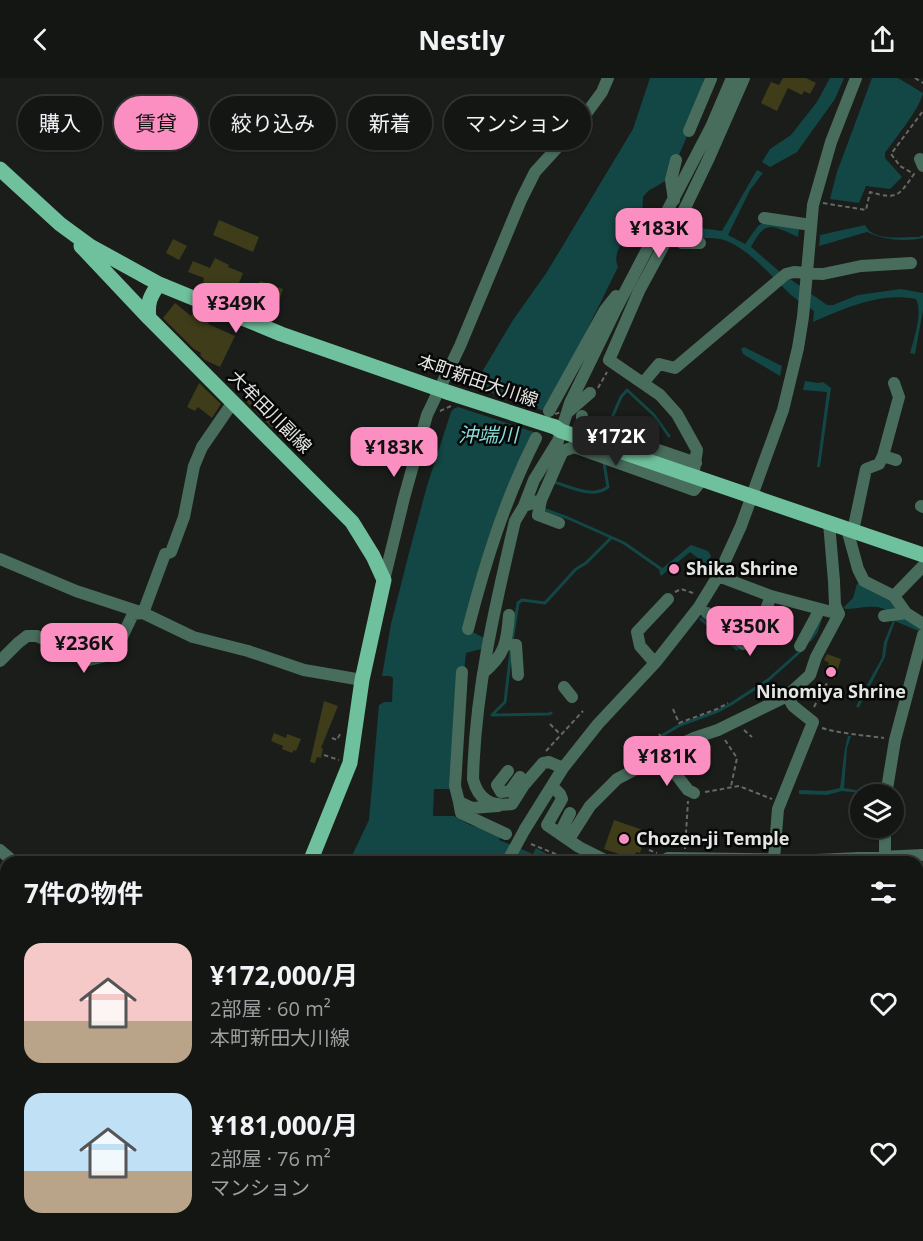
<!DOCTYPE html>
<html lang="ja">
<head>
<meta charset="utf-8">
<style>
  :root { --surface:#141614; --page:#1d1f1d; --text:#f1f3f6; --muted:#9d9fa0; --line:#333534; --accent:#fc8fc2 }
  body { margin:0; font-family:"Open Sans","Noto Sans JP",sans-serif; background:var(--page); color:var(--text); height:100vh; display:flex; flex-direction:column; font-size:22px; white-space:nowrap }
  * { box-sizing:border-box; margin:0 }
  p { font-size:20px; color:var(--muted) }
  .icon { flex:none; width:33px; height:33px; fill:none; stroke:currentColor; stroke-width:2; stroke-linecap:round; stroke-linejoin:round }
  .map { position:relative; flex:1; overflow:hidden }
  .panel { position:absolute; left:0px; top:778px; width:924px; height:386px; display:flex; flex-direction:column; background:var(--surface); border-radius:18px 18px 0 0; box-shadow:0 2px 4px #0004,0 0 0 2px var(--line) }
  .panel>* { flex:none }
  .hud { position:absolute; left:18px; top:18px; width:600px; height:54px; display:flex; gap:12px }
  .fabs { position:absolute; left:850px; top:706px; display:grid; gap:12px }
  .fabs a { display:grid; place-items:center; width:54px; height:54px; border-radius:50%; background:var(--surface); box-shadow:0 2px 4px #0004,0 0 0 2px var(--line); font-size:30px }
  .price { position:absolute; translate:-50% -51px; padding:0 14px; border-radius:12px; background:var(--accent); color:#111; font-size:20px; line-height:39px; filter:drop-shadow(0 2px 3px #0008) }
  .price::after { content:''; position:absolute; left:50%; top:36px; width:18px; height:14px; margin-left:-9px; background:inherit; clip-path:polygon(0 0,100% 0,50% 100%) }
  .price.active { background:#222; color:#fff }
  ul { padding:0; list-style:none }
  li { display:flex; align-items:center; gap:18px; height:150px; padding:0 24px }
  li span { display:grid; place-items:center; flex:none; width:168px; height:120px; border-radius:18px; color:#555 }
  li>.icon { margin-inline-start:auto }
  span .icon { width:72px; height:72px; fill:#fffc; stroke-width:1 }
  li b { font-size:26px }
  h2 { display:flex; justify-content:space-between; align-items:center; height:72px; padding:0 24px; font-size:26px }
  .chip { padding:0 21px; border-radius:27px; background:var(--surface); box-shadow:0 2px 4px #0004,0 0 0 2px var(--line); font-size:21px; line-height:54px }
  .chip.active { background:var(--accent); color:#111 }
  header { display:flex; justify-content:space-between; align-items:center; height:78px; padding:0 24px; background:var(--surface); font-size:27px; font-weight:700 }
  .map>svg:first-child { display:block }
  .water { fill:#124745 }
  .pier { fill:#1b1d1a }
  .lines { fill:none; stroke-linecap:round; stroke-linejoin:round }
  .stream { stroke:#124745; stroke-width:3 }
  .canal { stroke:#124745; stroke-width:12 }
  .building { fill:#3e3c19 }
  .path { stroke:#666866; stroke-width:2; stroke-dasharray:4.5 3; stroke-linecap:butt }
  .minor { stroke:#486d5c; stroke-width:12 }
  .major { stroke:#6fc09c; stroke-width:15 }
  .path-bridge { stroke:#666866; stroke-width:2; stroke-dasharray:4.5 3; stroke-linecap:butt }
  .minor-bridge { stroke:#486d5c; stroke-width:12 }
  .major-bridge { stroke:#6fc09c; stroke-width:15 }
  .poi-dot { fill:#fc8fc2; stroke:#060706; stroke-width:2 }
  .labels { text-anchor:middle; stroke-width:5; stroke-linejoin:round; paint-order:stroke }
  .street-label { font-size:18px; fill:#e4e6e4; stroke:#060706 }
  .poi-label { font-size:18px; font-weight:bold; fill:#e4e6e4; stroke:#060706; text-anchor:start }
  .water-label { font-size:20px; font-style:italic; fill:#86dcd9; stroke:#060706 }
</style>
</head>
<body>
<header><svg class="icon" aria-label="back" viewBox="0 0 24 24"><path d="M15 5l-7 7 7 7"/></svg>Nestly<svg class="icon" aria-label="share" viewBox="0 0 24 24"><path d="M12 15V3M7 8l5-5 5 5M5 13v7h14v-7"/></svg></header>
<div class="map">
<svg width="923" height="1163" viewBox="0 0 923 1163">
  <rect width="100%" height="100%" fill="#1b1d1a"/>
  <!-- water -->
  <path class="water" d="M650 0H704L697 35 676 84 667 102 648 113 643 119 642 140 647 143 645 147 638 146C627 159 611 172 618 189L519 390 469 552 486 561 485 570 466 575 463 602 457 711H434L433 738H454L470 747 501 756 499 762 533 776 536 770 561 784H349L369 742 379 627 384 624H392L393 600 390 598H382L391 546 409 475 427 408 451 334 473 309 513 242 547 194 633 51Z
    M830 0H844L835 21 797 74 770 89 762 84 770 71 791 57 817 24Z
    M872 0H898L923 15C921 29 894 62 885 75V80L902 99 890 111 866 108 859 125 830 121 837 94Z
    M757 92 763 95 750 112 728 157 745 166 758 148 764 144 799 151 798 159C771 147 766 141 751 169L780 194 827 227H833L858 217 901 211 923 215V232L915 276 910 275C914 261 923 234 916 221 880 214 846 230 813 244L814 233C807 228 798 223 791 217 772 199 746 167 720 161 709 159 698 161 687 161L684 153 686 148 722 153Z
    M865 147C874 165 902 158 919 159L923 157V160C905 164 883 162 867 154L819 168 820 157Z
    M744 269 782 288 780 298 743 276 741 271Z
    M805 303 818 305 823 304 831 310 820 389H817L827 314 803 312Z
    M691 467 708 473 711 478 707 487 690 474 661 498 659 493Z
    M861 505 890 518 920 548 921 554 895 543 887 565 885 579 867 614 864 612 882 580 884 564 894 540C884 522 861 531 845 531L844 529 853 520 857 506Z
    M848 658H851L847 670 844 710 882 717 842 713 827 717 799 716V712L826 713 840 710C843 692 843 675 848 658Z
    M183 1158H256L254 1163H181Z"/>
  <!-- pier -->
  <path class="pier" d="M470 307 550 335 540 356 458 329 448 333Z"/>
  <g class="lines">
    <!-- stream -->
    <path class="stream" d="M642 142 648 137
      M607 351 621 319 627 312 654 337 669 358
      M554 404C571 409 593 421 608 409L604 385
      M543 431 568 440 624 465 664 493
      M701 541 737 571
      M810 562 816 554 821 539
      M512 564 518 525 522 522 545 525 576 491 586 485 611 460
      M511 573 505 624 492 637 549 636 551 635
      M858 628 867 610
      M643 669 680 647 718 633 731 626 768 602 804 570
      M918 1140 923 1131"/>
    <!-- canal -->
    <path class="canal" d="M0 1000 6 1005"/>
  </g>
  <!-- building -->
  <path class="building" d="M783 0H806L816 5 810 16 804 13 802 17 788 10 777 33 761 25 771 4 779 7Z
    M219 142 259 159 253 174 213 157Z
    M173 161 187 168 179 182 166 175Z
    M215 180 229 187 228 189 243 195 237 210 220 205 217 211 203 204 204 200 188 194 193 183 210 190Z
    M260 203 283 211 277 229 254 221Z
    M175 225 191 238 193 234 210 242 208 246 235 258 220 289 205 282 200 277 201 275 194 271 163 240Z
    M199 305 221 326 212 340 198 329 195 333 187 329Z
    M252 313 293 352 287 365 244 321Z
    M827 576 841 581 835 601 824 597 829 585 824 582Z
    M324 623 338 628 321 670 323 671 321 680 317 679 315 685 310 684Z
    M274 655 286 660 287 656 301 661 296 673 294 672 292 675 282 671 283 668 271 663Z
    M614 742 643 752 640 761 644 762 640 775 636 774 634 781 604 771Z"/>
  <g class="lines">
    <!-- path -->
    <path class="path" d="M915 0 923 5
      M823 125 866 132 870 114C897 122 899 118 914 96L900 88 891 76 923 33
      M598 310 607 294
      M687 493 704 497
      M675 514 681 511 693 515
      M814 629 827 605
      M673 631 679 645 717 631 728 625
      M550 646 560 656
      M822 650C842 656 863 657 884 660
      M744 652 752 659
      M659 656 663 662
      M332 660 337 662 340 656
      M725 662 737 680 731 708
      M546 673 583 633
      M324 677 339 682
      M705 714 739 708 772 721
      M531 766 575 784
      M685 771 688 723
      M649 772 657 775
      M918 818H923
      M918 863 923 861
      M434 1163 437 1158"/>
    <!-- minor -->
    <path class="minor" d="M689 53 711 1
      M920 81 923 88
      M674 122 671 102 676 82
      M764 140 811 147
      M672 157 682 165H700
      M643 305 659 286 675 290 786 196 794 194 823 196 861 188 911 185
      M549 333 605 232 616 218
      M568 334 590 315
      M582 338V346L696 385
      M883 378 896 382
      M693 399 697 372 677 336 660 317 609 282 639 213 666 163 672 157 708 82 744 0
      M541 422 538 437 559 445
      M524 428 541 422 560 379 563 373 574 369 694 412 702 402
      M921 428 923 429
      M847 451 858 491 864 503 894 518 906 535 923 546
      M853 453 866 391 879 386 883 378 899 319 894 305
      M0 481 76 513 143 535 193 559 248 573 304 592 362 602
      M718 498 771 518 839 536
      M384 502 404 420 427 337 460 268 521 122 535 94 577 48 602 14 608 0
      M894 518 923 488
      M143 535 165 476 171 474 184 439 194 388 202 369 233 324
      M707 535 743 566 765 534 771 518
      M884 538 906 535
      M468 551C485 485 505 421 536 360
      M506 566 516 567 518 597
      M800 568 820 531
      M0 583 18 565 27 558H37L89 582 114 576 133 536 143 535
      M655 585 640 568 637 554 668 521
      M462 594 455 708 459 724 472 730 498 728
      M483 595C505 577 507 564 509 537
      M564 609 572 619
      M662 678 688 712 694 715
      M563 690 549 684 543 685 524 707 512 726C492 729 478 722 473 701 475 613 495 528 515 443L524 428 534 402 558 363 570 325 615 233 711 49 732 0
      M508 693 497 707 501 714 510 713 520 699
      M552 708 560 716 562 721 547 747 579 769 609 784
      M886 717 895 662 923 557
      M459 724 461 735 506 756
      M570 735 563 749 572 755
      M885 750V779
      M525 751 563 690 598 646 655 585 699 529 718 498 741 448 783 332 798 270 803 239 813 127 831 64 856 0
      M569 761 590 728 617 701 636 691 642 690 668 672 694 660 718 652 787 618 810 597 816 579 839 536 835 527 834 503 829 445
      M0 772 14 784
      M774 781 778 731 813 644 793 628 787 618
      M663 784 668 780 816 782 923 777
      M0 1024 6 1029
      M918 1101 923 1096
      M465 1158 477 1163
      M785 1158 790 1163
      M918 1158 923 1159
      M11 1163 14 1158
      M263 1163 265 1158
      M305 1163 308 1158
      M578 1163 581 1158
      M858 1163 863 1158"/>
    <!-- major -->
    <path class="major" d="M0 91 60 146 90 168 159 206 281 256 447 314
      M81 168 149 240
      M159 206C150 218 147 225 149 240L352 444 373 478 384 502 362 602 350 685 310 784
      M555 349 561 353 923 477
      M918 911 923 912
      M155 1163 157 1158"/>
    <!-- path-bridge -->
    <path class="path-bridge" d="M440 333 451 328
      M555 336 561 334"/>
    <!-- minor-bridge -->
    <path class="minor-bridge" d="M507 784 525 751"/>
    <!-- major-bridge -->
    <path class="major-bridge" d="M447 314 555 349"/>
  </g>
  <!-- markers -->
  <g class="poi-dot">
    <circle cx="674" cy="491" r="6"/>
    <circle cx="831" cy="594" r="6"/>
    <circle cx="624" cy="761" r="6"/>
  </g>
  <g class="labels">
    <!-- street labels -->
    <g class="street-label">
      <text transform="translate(478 303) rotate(19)" y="6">本町新田大川線</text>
      <text transform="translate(270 334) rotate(45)" y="6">大牟田川副線</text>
    </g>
    <!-- poi labels -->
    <g class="poi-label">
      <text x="686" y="497">Shika Shrine</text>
      <text x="831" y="620" text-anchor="middle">Ninomiya Shrine</text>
      <text x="636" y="767">Chozen-ji Temple</text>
    </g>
    <!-- water labels -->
    <g class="water-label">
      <text x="488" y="364">沖端川</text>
    </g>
  </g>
</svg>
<div class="fabs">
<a><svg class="icon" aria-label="layers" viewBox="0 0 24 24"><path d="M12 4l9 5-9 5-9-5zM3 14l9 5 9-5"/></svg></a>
</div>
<b class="price" style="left:659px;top:181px">¥183K</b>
<b class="price" style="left:236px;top:256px">¥349K</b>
<b class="price active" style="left:616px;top:389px">¥172K</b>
<b class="price" style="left:394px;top:400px">¥183K</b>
<b class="price" style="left:750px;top:579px">¥350K</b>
<b class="price" style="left:84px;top:596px">¥236K</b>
<b class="price" style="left:667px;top:709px">¥181K</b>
<div class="hud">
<a class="chip">購入</a>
<a class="chip active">賃貸</a>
<a class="chip">絞り込み</a>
<a class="chip">新着</a>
<a class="chip">マンション</a>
</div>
<section class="panel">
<h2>7件の物件<svg class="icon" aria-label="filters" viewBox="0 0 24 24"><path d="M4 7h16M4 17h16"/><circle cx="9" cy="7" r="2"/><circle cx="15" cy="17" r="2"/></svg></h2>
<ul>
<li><span style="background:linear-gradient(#f6c9c9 65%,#b9a48a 0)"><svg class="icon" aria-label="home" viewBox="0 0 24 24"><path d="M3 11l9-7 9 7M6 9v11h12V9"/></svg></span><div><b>¥172,000/月</b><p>2部屋 · 60 m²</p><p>本町新田大川線</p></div><svg class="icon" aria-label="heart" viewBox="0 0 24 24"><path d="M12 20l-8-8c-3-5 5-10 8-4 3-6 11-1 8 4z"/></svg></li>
<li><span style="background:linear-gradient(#bfe0f5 65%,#b9a48a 0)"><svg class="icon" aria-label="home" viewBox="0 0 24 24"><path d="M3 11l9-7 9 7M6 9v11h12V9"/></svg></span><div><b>¥181,000/月</b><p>2部屋 · 76 m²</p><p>マンション</p></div><svg class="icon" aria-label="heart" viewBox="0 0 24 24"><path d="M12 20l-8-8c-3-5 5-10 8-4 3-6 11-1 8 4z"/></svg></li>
</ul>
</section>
</div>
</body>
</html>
